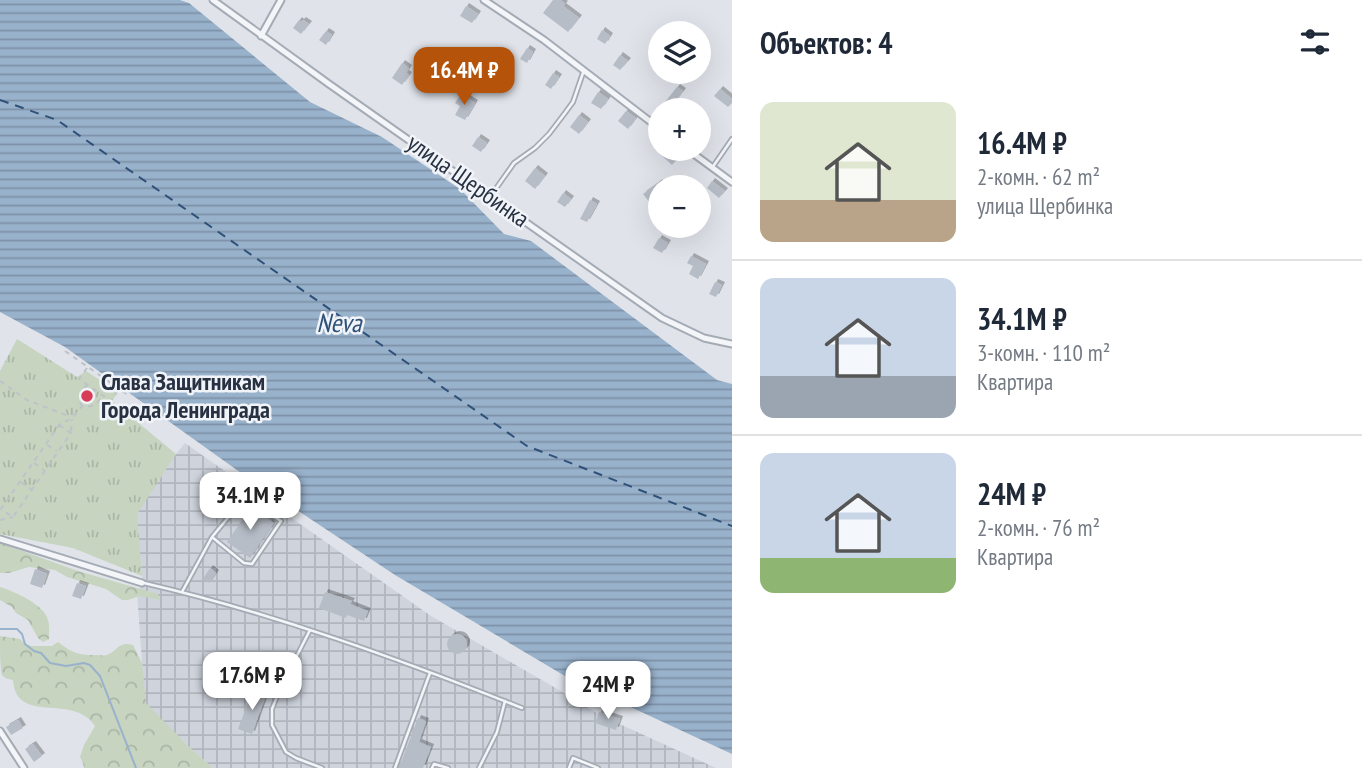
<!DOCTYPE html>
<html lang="ru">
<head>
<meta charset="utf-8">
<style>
  :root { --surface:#fff; --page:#f2f2f3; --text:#1f2937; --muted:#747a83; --line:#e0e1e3; --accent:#b45309 }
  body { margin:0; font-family:"PT Sans Narrow",sans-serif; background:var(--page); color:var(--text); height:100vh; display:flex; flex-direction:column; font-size:26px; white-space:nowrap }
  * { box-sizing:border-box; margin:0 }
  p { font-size:23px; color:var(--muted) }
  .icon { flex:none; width:38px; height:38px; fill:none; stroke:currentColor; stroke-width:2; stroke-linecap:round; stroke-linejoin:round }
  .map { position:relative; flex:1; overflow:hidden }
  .sheet { display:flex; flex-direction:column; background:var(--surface); width:630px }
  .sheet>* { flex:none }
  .buttons { position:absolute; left:648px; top:21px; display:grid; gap:14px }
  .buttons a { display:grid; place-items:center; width:63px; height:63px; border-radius:50%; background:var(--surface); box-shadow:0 7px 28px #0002; font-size:35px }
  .price { position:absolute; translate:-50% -60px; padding:0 16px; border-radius:14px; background:#fff; color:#222; font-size:23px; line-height:46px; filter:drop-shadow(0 2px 4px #0008) }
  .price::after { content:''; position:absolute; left:50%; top:42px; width:21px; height:16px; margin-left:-10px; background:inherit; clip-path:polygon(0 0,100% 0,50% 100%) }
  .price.active { background:var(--accent); color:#fff }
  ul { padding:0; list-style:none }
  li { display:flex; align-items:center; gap:21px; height:175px; padding:0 28px }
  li+li { border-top:2px solid var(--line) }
  li span { display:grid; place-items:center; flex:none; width:196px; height:140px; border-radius:14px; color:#555 }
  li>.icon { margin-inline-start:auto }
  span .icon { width:84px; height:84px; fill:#fffc; stroke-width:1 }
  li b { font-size:30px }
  h2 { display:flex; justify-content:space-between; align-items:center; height:84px; padding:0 28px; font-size:30px }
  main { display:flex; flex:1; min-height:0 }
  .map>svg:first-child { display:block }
  .industrial { fill:url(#industrial-grid) }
  .grass { fill:url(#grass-tufts) }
  .forest { fill:url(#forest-crowns) }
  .water { fill:url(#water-rules) }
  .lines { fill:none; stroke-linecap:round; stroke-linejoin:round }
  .stream { stroke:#99b2cc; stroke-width:2 }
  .ferry { stroke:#2f5179; stroke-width:2; stroke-dasharray:9 7; stroke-linecap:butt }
  .building { fill:#b7bdc7; filter:url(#shadow) }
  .lane-casing { stroke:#a5abb4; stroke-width:6 }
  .street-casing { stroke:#a5abb4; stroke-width:9 }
  .path { stroke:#bec2c9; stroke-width:2; stroke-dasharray:5 5; stroke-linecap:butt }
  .lane { stroke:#f3f5f8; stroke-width:2.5 }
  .street { stroke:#f3f5f8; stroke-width:5 }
  .poi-dot { fill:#d73d56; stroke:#f0f3f7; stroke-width:2.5 }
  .labels { text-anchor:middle; stroke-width:5; stroke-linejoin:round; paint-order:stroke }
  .street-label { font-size:24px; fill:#273142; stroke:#f0f3f7 }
  .poi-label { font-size:24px; font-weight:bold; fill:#273142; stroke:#f0f3f7; text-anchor:start }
  .water-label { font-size:26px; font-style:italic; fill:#2f5179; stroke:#f0f3f7 }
</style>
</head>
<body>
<main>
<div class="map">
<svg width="732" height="768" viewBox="0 0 732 768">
  <defs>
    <pattern id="industrial-grid" width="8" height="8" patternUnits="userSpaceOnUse" patternTransform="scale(1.75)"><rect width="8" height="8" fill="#ced3dc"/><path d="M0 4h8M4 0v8" fill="none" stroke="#b1b6be"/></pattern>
    <pattern id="grass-tufts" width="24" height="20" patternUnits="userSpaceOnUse" patternTransform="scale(1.75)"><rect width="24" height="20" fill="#c6d4c0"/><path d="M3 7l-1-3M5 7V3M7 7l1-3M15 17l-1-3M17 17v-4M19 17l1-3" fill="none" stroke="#aab6a6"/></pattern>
    <pattern id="forest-crowns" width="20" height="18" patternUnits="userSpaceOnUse" patternTransform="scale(1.75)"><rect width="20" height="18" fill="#c6d4c0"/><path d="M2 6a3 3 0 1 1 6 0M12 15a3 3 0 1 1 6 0" fill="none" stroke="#aab6a6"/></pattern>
    <pattern id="water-rules" width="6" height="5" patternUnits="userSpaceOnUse" patternTransform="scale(1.75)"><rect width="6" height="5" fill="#99b2cc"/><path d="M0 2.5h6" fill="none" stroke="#7d91a7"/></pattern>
    <filter id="shadow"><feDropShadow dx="3" dy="-3" stdDeviation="0" flood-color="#0004"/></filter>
  </defs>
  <rect width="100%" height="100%" fill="#e0e4ea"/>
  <!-- industrial -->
  <path class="industrial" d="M185 443 431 616 559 690 600 715 716 768H213L190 748 145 703 137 593 142 583V576L136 514 176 454Z"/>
  <!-- grass -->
  <path class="grass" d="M17 339 77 377 86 371 118 392 112 401 176 454 137 514 142 576 73 548 0 534V371Z"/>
  <!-- forest -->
  <path class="forest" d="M0 543 78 571 158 594 160 600 140 596 128 600H122L106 589 67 577 55 570 29 567 9 573H0Z
    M0 587C13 591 41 603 47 617 50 624 49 632 49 639L43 642 38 638 28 620 16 613 12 607 0 600Z
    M0 636 20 639 25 644 31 646H52L58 642C73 653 77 655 95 655 98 655 105 656 107 655 118 651 118 641 133 645L142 663 146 703 190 748 213 768H84L83 763 80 757 84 745 95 726C73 692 16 726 13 680 9 679 5 679 2 675 0 668 0 644 0 636Z"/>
  <!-- water -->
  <path class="water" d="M0 0H180L189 3 310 102 382 137 460 189 504 234 531 241 717 380 732 384V754L570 679 395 575 241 473 65 347 0 312Z"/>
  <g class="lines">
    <!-- stream -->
    <path class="stream" d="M0 629H17L22 634 25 644 34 651 41 653 50 663 66 666 84 663 90 665 100 676 136 768"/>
    <!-- ferry -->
    <path class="ferry" d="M0 100 57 120 527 446 732 526"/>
  </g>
  <!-- building -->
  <path class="building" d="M553 0H560L565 4 563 6 579 18 568 32 543 13Z
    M466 6 478 14 472 23 460 16Z
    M299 20 301 22 303 20 309 24 301 34 293 28Z
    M602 30 610 36 605 44 597 39Z
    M326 31 332 35 326 45 319 40Z
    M527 48 533 52 527 63 520 59Z
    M620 55 628 61 620 70 613 65Z
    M402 63 409 68 406 73 409 75 402 85 392 78Z
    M553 73 559 77 551 89 545 85Z
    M677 87 683 91 671 107 665 102Z
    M720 89 732 99V103L728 107 714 96Z
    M598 92 608 99 601 109 591 103Z
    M461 94 475 103 465 120 455 115 460 106 455 103Z
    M626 111 636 118 628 129 618 121Z
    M579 115 588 122 579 134 570 127Z
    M478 137 487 143 481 152 472 146Z
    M666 149H675L682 154 672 165 661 155Z
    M535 168 545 176 535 189 525 181Z
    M712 181 725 191 719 198 707 188Z
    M660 182V195L650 203 643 194Z
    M563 193 571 199 565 207 557 202Z
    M590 200 597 204 587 222 580 219Z
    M659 238 668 243 662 253 653 248Z
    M691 256 706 264 698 279 689 274 693 266 687 263Z
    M715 282 722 285 716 297 709 294Z
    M251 507 274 523 250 558 227 542Z
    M210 568 216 573 209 583 203 579Z
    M35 569 47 574 42 588 30 584Z
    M77 583 86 586 81 599 72 596Z
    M325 592 352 601 350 604 368 611 364 621 347 615 346 618 319 608Z
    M447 644a10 10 0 1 1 20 0a10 10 0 1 1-20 0Z
    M253 690 266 695 252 734 238 729Z
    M599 712 620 719 616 730 595 723Z
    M418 718 426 721 419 742 431 747 423 768H399Z
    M18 720 23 728 11 735 6 727Z
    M33 744 42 756 34 762 25 749Z"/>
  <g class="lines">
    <!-- lane casing -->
    <g class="lane-casing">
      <path id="lane" d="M712 168 732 139
        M490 197 514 163 535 148 549 134 565 113 573 102 584 70
        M144 583C273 613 399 659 522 708
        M182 592 212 537 245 497 281 521 252 564 244 563 212 537
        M310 630 280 689 272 709V725L286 752 296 758 322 768
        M395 768 430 673
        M432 768 434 764 448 768
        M479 768 497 732 505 701
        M569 768 573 758 598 768"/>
    </g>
    <!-- street casing -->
    <g class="street-casing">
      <path id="street" d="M213 0 329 84 662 318 704 338 732 344
        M484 0 544 40 660 129
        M261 36 281 0
        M687 149 732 182
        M0 539 142 583
        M0 731 24 768"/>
    </g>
    <!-- path -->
    <path class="path" d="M65 351 128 395
      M87 368 79 379 111 401 119 389
      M0 381 27 400 71 417
      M87 385C81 392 76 398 82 406 93 408 97 404 103 396
      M59 425 71 433 13 517 1 509 59 425 72 418 82 406
      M71 431 72 419
      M47 445 57 451
      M34 463 44 470
      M21 482 31 489
      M0 520 13 517"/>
    <!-- lane -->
    <use href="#lane" class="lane"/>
    <!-- street -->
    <use href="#street" class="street"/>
  </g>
  <!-- markers -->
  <circle class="poi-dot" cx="87" cy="396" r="7"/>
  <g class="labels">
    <!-- street labels -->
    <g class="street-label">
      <text transform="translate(468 181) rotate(35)" y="8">улица Щербинка</text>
    </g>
    <!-- poi labels -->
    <g class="poi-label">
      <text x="101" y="390">Слава Защитникам<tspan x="101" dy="28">Города Ленинграда</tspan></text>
    </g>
    <!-- water labels -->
    <g class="water-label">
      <text x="339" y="332">Neva</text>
    </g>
  </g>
</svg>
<div class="buttons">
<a><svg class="icon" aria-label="layers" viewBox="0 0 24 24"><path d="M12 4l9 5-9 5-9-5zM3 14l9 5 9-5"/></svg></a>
<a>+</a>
<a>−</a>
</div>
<b class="price active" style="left:464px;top:107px">16.4M ₽</b>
<b class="price" style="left:250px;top:532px">34.1M ₽</b>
<b class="price" style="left:252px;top:712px">17.6M ₽</b>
<b class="price" style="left:608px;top:721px">24M ₽</b>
</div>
<section class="sheet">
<h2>Объектов: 4<svg class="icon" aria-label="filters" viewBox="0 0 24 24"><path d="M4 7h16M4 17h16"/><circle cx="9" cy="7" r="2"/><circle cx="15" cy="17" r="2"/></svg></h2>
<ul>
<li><span style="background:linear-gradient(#dfe7d0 70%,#b9a48a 0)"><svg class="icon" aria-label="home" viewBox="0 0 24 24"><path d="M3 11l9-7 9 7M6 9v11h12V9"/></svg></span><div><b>16.4M ₽</b><p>2-комн. · 62 m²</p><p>улица Щербинка</p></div></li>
<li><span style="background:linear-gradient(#c9d6e8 70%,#9aa5b1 0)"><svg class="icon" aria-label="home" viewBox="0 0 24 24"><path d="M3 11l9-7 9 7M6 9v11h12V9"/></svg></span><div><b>34.1M ₽</b><p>3-комн. · 110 m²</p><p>Квартира</p></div></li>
<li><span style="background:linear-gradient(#c9d6e8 75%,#8fb573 0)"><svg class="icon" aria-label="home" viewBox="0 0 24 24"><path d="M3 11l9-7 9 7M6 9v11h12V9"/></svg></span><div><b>24M ₽</b><p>2-комн. · 76 m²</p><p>Квартира</p></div></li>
</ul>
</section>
</main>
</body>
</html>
